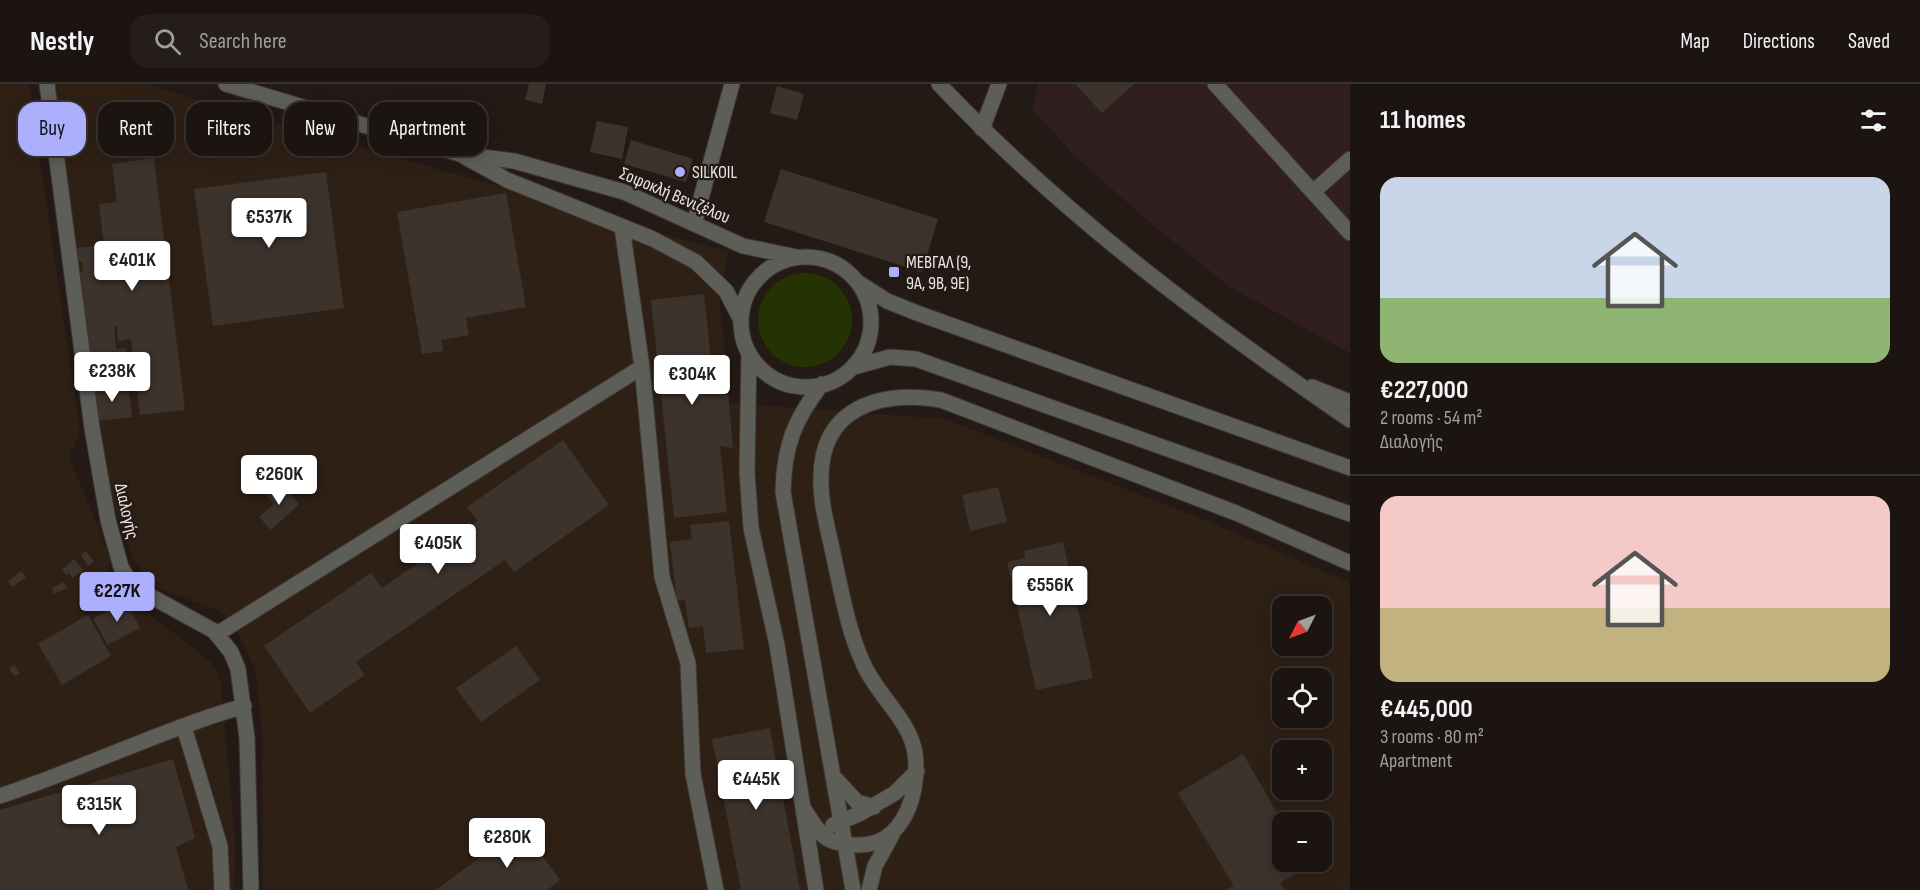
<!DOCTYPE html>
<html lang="en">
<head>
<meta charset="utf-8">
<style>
  :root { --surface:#1b1410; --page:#241d19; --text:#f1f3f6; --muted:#a09e9f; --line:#393330; --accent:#acaffb }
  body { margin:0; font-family:"Sofia Sans Condensed",sans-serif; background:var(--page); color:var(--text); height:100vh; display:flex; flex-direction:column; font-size:22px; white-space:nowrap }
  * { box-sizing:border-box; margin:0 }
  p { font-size:20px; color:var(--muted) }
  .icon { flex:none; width:33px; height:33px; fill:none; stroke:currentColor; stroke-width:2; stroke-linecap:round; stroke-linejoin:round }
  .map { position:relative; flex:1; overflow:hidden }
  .panel { display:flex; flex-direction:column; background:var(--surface); width:570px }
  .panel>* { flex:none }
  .guide { position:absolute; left:18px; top:18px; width:570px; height:54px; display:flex; gap:12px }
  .needle { width:39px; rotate:228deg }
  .controls { position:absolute; left:1272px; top:512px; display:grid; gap:12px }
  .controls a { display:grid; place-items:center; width:60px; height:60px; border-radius:12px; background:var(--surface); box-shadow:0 3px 15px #0003,0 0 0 2px var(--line); font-size:30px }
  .price { position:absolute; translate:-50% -51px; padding:0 14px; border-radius:6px; background:#fff; color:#222; font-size:20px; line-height:39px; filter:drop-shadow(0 2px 3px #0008) }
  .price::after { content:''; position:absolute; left:50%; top:36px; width:18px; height:14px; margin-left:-9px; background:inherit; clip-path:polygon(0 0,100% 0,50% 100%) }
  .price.on { background:var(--accent); color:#111 }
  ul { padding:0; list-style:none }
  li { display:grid; align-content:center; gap:12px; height:318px; padding:0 30px }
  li+li { border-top:2px solid var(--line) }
  li span { display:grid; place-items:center; height:186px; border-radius:18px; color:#555 }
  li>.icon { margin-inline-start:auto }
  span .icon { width:108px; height:108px; fill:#fffc; stroke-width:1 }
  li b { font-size:26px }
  h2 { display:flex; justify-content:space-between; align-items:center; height:72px; padding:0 30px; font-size:26px }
  .pill { padding:0 21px; border-radius:18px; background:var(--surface); box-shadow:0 3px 15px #0003,0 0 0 2px var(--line); font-size:21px; line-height:54px }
  .pill.on { background:var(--accent); color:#111 }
  header { display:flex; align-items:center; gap:36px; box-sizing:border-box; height:84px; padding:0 30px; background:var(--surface); border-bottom:2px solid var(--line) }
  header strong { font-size:28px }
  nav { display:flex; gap:33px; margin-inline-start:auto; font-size:21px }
  .search { width:420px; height:54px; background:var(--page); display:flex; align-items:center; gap:15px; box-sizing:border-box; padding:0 21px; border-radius:18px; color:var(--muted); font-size:22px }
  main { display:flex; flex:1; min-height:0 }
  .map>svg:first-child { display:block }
  .commercial { fill:#311e1e }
  .industrial { fill:#2f2016; fill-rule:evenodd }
  .green { fill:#253302 }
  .building { fill:#3d332d }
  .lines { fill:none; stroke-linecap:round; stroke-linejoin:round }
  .minor-casing { stroke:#403732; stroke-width:17 }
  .minor { stroke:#5e5e59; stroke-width:15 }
  .poi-dot { fill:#acaffb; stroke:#241a15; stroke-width:2 }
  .labels { text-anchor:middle; stroke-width:4.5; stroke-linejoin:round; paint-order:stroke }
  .poi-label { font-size:18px; fill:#ede6e3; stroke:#241a15; text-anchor:start }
  .street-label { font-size:18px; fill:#ede6e3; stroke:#241a15 }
</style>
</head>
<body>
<header>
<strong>Nestly</strong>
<div class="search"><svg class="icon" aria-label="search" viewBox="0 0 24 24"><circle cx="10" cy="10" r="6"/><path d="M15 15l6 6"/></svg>Search here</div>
<nav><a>Map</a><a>Directions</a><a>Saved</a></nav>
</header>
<main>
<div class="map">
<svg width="1350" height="806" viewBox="0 0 1350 806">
  <rect width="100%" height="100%" fill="#241a15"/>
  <!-- commercial -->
  <path class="commercial" d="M1038 0H1350V269L1230 203 1148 137 1076 73 1032 25Z"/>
  <!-- industrial -->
  <path class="industrial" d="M0 0H29L80 348 69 373 111 475 103 498 114 510 131 516 207 575 215 583 221 600 235 759 234 806H0Z
    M46 0H143L728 168 719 213 730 319 945 335 1210 438 1350 499V806H263L262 644 255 585 239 551 220 527 155 503 132 474 91 347ZM1282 522H1322V561H1282ZM1282 594H1322V633H1282ZM1282 666H1322V705H1282ZM1282 738H1322V777H1282Z"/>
  <!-- green -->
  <path class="green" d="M758 236a47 47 0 1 1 94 0a47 47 0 1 1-94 0Z"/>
  <!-- building -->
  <path class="building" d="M529 0H546L542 20 525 16Z
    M1075 0H1134L1102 29Z
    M777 2 804 10 797 36 770 29Z
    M597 37 628 43 622 75 590 68Z
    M631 56 693 75 686 98 624 80Z
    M154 74 185 326 140 331 131 255 118 257 117 242H114L116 265 126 264 129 289 89 293 78 189 83 188 82 178H77L75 164 104 161 99 120 117 118 112 80Z
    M781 85 938 135 922 188 764 138Z
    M326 88 344 224 213 242 194 105Z
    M506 109 526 223 466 234 469 251 441 256 443 267 422 270 397 128Z
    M704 210 712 286 726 289 733 364 720 362 727 428 674 434 651 216Z
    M123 301 124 308H129L132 333 97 337 93 304Z
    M563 356 609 421 514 488 505 476 356 578 365 591 310 629 264 562 371 489 382 504 478 437 467 423Z
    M280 399 299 420 271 446 259 433 274 420 266 411Z
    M998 403 1007 438 970 447 962 411Z
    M729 437 744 565 706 569 703 542 689 544 685 516 677 517 670 458 692 455 690 441Z
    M1063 458 1093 594 1036 606 1007 478 1025 474 1024 467Z
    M86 467 94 478 88 482 81 471Z
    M74 475 83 486 73 494 69 489 66 491 62 486Z
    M21 487 26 493 12 503 8 497Z
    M64 498 67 504 54 510 52 504Z
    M125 517 140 544 108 561 93 535Z
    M88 531 111 572 62 601 38 560Z
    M516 562 540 596 481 638 456 604Z
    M14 581 20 589 15 592 9 585Z
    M770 644 800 806H741L712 655Z
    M1243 670 1282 737V777H1306L1309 782 1280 799 1285 806H1227L1234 802 1178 709Z
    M173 675 195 754 176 763 188 806H0V726Z
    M521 743 560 796 547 806H436Z"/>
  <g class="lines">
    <!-- minor casing -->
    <g class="minor-casing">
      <path id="minor" d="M47 0 92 344 108 436 121 483 132 502 214 547 231 568 238 585 247 654 251 806
        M226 0 460 70 514 77 624 108 743 162 797 173
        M939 0C1061 129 1204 236 1350 336
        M1215 0 1350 149
        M982 45 999 0
        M465 73 507 96 653 155 696 178 726 207 740 234
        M1313 108 1350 75
        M694 140 732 0
        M622 143 642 283 662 493 688 579 693 690 716 806
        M741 238a65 65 0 1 1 130 0a65 65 0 1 1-130 0Z
        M859 199 887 217 917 229 1350 384
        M749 269 747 388 751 444 777 561 816 806
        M854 283 890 273 916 275 1350 430
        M822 300C794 336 784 362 783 408L853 806
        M1312 303 1350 318
        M217 550 642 283
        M184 643 220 762 222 806
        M835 694 857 718 874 723
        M0 712C82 685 161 646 244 622
        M803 724C809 732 816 746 825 753 835 760 848 761 859 761 905 761 920 707 915 669 910 636 876 610 863 579 848 546 842 510 834 474 829 448 820 420 821 394 821 322 882 306 941 316L1236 429 1350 479
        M833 741 859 730 895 709 917 687
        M869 806 875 782 892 751"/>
    </g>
    <!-- minor -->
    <use href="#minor" class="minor"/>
  </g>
  <!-- markers -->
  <g class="poi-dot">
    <circle cx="680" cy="88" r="6"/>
    <rect x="888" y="182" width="12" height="12" rx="3"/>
  </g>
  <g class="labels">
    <!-- poi labels -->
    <g class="poi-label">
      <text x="692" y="94">SILKOIL</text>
      <text x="906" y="184">ΜΕΒΓΑΛ (9,<tspan x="906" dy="21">9Α, 9Β, 9Ε)</tspan></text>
    </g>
    <!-- street labels -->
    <g class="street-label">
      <text transform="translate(675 111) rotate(23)" y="6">Σοφοκλή Βενιζέλου</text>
      <text transform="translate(127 427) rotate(77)" y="6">Διαλογής</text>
    </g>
  </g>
</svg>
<div class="controls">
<a><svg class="needle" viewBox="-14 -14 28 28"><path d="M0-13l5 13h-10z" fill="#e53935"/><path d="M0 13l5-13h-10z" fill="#a09e9f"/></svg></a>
<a><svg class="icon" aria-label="locate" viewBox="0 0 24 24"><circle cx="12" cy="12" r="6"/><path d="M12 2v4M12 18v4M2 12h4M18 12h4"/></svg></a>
<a>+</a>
<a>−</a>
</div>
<b class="price" style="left:269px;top:165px">€537K</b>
<b class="price" style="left:132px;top:208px">€401K</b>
<b class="price" style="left:112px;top:319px">€238K</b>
<b class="price" style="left:692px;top:322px">€304K</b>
<b class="price" style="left:279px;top:422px">€260K</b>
<b class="price" style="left:438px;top:491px">€405K</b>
<b class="price" style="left:1050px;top:533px">€556K</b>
<b class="price on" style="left:117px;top:539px">€227K</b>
<b class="price" style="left:756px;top:727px">€445K</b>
<b class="price" style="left:99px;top:752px">€315K</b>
<b class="price" style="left:507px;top:785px">€280K</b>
<div class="guide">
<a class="pill on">Buy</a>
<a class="pill">Rent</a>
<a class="pill">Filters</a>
<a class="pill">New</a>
<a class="pill">Apartment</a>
</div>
</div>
<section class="panel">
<h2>11 homes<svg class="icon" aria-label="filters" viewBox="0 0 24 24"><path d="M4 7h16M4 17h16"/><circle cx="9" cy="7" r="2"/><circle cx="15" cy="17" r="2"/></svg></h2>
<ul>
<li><span style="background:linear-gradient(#c9d6e8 65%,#8fb573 0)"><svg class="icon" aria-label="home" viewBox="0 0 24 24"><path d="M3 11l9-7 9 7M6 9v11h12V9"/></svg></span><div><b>€227,000</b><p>2 rooms · 54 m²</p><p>Διαλογής</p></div></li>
<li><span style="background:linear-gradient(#f6c9c9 60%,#c2b280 0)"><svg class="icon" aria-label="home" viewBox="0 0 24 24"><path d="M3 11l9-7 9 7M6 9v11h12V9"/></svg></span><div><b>€445,000</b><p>3 rooms · 80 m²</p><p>Apartment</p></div></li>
</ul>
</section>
</main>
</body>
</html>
